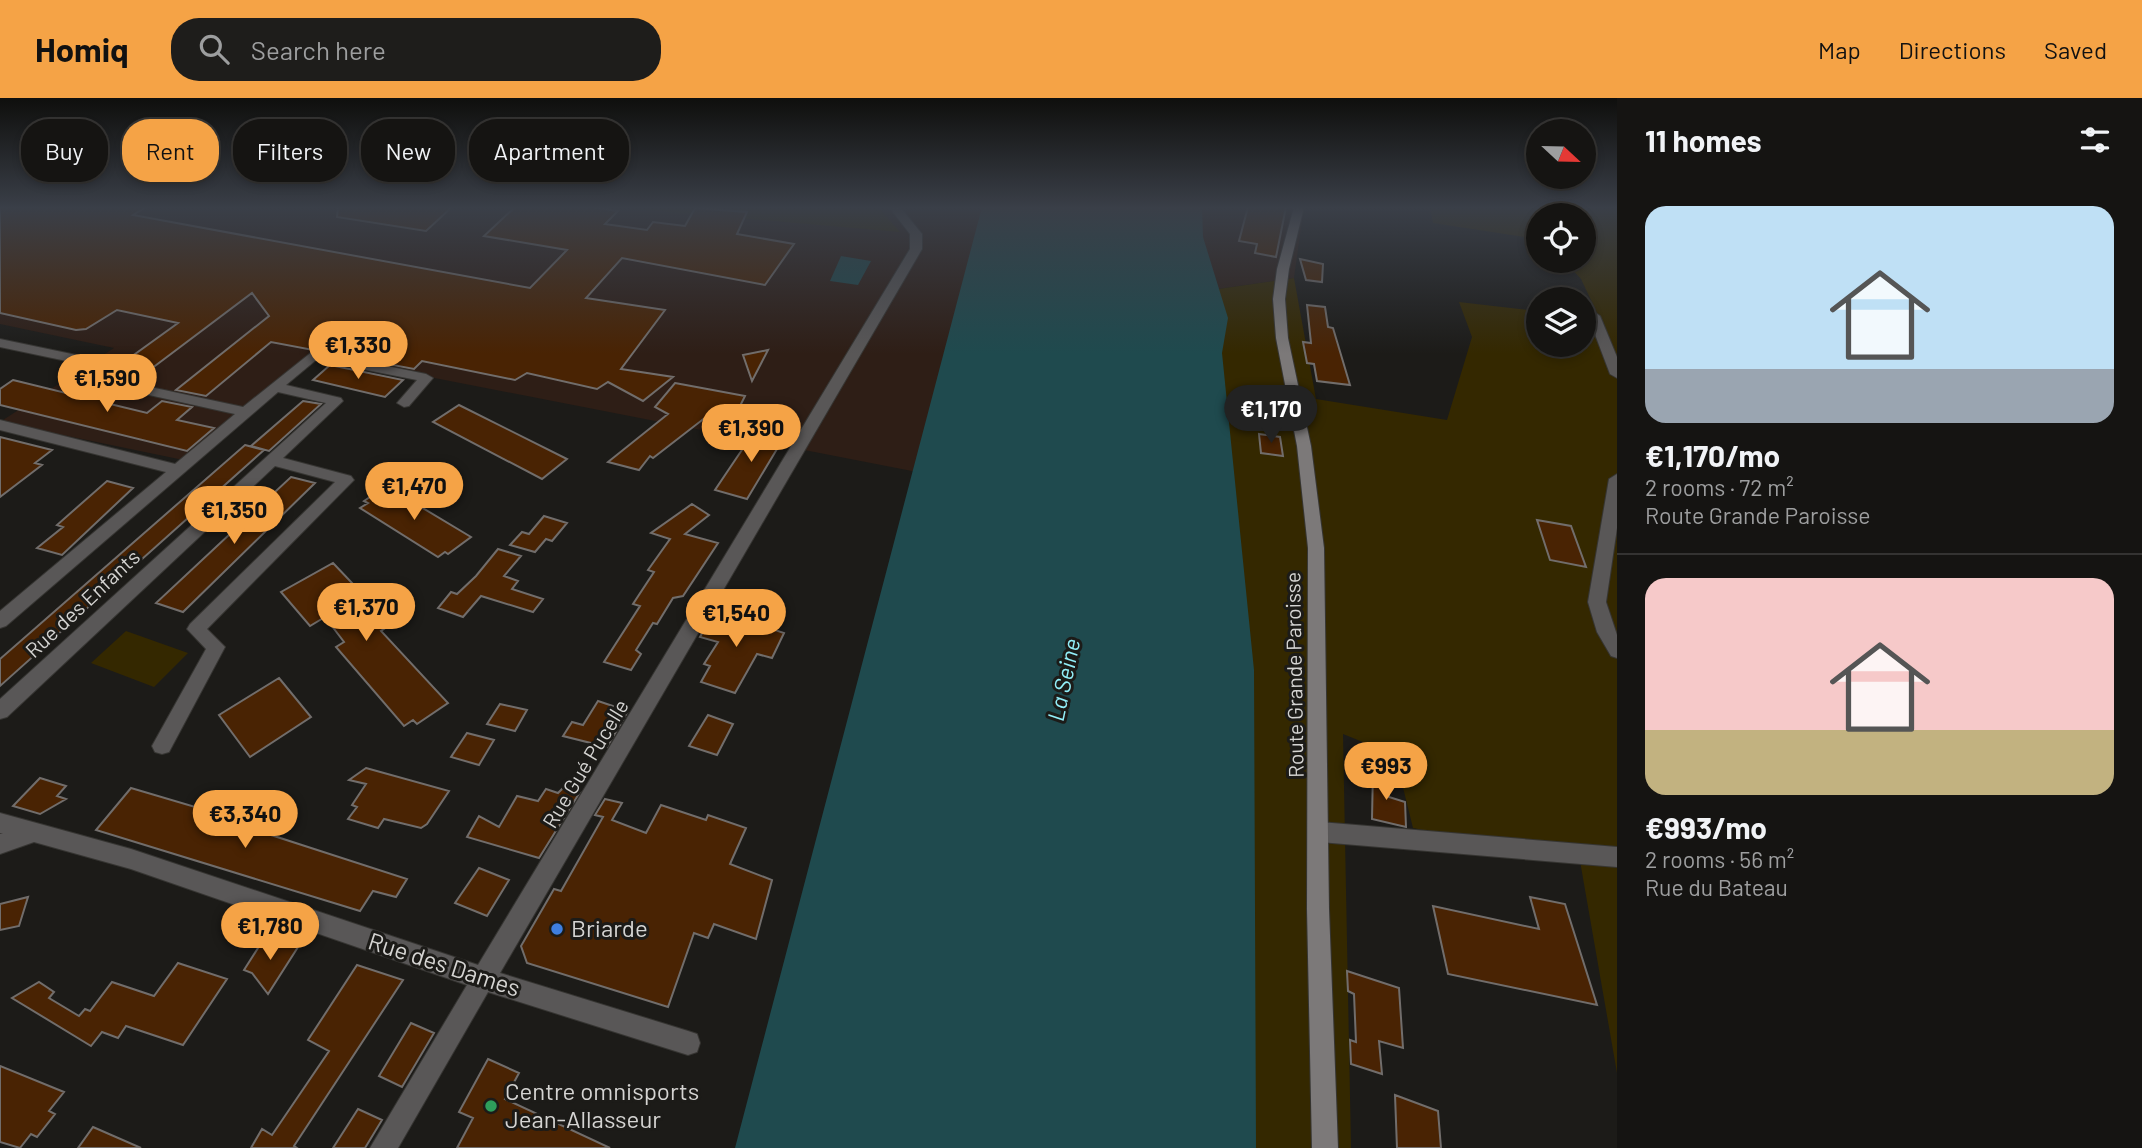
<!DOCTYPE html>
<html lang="en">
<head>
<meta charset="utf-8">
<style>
  :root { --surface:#151412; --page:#1e1d1b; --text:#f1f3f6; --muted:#9d9e9f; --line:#343332; --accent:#f5a346 }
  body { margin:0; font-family:Barlow,sans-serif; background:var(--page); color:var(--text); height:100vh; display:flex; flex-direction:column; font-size:26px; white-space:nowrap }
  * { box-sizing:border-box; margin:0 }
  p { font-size:23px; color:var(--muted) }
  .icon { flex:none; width:38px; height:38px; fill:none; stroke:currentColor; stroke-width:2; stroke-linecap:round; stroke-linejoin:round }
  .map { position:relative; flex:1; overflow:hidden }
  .panel { display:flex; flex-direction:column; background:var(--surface); width:525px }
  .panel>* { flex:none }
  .banner { position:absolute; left:21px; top:21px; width:665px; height:63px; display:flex; gap:14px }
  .needle { width:46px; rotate:112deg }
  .tools { position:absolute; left:1526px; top:21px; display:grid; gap:14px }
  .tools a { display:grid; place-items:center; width:70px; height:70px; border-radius:50%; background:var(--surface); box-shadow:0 4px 10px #0003,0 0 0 2px var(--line); font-size:35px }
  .price { position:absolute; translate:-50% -60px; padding:0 16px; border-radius:24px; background:var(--accent); color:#111; font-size:23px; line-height:46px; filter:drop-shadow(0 2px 4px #0008) }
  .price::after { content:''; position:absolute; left:50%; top:42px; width:21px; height:16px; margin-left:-10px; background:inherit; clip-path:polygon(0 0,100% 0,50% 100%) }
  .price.on { background:#222; color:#fff }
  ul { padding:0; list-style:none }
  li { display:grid; align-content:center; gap:14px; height:371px; padding:0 28px }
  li+li { border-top:2px solid var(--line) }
  li span { display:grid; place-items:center; height:217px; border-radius:21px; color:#555 }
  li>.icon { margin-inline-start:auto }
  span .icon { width:126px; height:126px; fill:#fffc; stroke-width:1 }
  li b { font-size:30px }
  h2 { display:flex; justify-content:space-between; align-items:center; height:84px; padding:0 28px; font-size:30px }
  .pill { padding:0 24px; border-radius:28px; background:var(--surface); box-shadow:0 4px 10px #0003,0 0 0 2px var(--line); font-size:24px; line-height:63px }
  .pill.on { background:var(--accent); color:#111 }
  header { display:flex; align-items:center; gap:42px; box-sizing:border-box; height:98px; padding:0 35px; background:var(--accent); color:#111 }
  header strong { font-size:33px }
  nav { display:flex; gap:38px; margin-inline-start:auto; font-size:24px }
  .search { width:490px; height:63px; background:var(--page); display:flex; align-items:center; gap:18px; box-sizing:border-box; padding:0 24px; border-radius:28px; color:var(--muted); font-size:26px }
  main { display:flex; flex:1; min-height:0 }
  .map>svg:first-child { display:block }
  .industrial { fill:#2e1e16 }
  .green { fill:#342800 }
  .water { fill:#1f4a4e }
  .building { fill:#492303; stroke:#716d6b; stroke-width:2 }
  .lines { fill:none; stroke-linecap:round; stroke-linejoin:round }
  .street-casing { stroke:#363532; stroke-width:2 }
  .secondary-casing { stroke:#363532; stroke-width:2 }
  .street { fill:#595757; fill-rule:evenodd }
  .secondary { fill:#7c7979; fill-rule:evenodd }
  .shop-dot { fill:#3f7fe0; stroke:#1c1b18; stroke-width:2.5 }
  .leisure-dot { fill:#2e9e5b; stroke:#1c1b18; stroke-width:2.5 }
  .labels { text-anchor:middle; stroke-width:6; stroke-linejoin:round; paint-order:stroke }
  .street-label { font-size:21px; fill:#d5d4d2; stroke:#1c1b18 }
  .water-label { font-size:23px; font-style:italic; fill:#92eff9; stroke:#1c1b18 }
  .near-poi-label { font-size:24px; fill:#d5d4d2; stroke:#1c1b18; text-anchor:start }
  .near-street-label { font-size:24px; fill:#d5d4d2; stroke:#1c1b18 }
</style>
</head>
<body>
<header>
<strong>Homiq</strong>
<div class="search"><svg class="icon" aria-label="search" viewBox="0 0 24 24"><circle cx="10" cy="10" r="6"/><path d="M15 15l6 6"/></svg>Search here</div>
<nav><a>Map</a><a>Directions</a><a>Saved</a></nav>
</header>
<main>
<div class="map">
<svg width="1617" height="1050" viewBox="0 0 1617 1050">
  <rect width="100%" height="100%" fill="#1c1b18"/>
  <!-- industrial -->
  <path class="industrial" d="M0 109H1001L917 374 317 257 193 364 0 324 114 250 0 226Z
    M1186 109H1304L1294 180 1211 192Z"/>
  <!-- green -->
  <path class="green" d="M611 109H878L900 134Z
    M1430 109H1617V975L1580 763 1413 730 1395 657 1343 636 1351 1050H1242L1211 192 1294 180 1316 301 1447 322 1472 239 1459 204 1538 213V247H1584V218L1599 219 1581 181 1564 163H1584V117H1538V141L1433 125Z
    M126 533 188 555 154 589 91 565Z"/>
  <!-- water -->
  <path class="water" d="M982 109H1202L1203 139 1228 220 1222 255 1254 572 1256 1050H735Z
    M841 158 871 163 858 187 830 183Z"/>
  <!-- building -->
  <path class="building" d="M0 109H146L133 117 530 190 567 152 484 138 515 109H592L618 113 605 126 647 132 653 124 685 128 695 110 747 114 737 136 794 146 765 187 622 160 586 200 665 212 621 271 673 279 643 303 608 284 597 291 527 275 515 282 422 263 414 271 271 244 206 298 176 292 269 218 252 195 135 283 106 277 178 225 117 212 86 231 76 232 0 215Z
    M338 109H452L426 133 337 119Z
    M1248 109H1286L1276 159 1255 155 1257 146 1239 143Z
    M1300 161 1323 166 1322 184 1306 182Z
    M1307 207 1325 209 1328 229 1333 230 1350 287 1317 283 1314 266 1307 265 1303 244 1311 245Z
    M768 252 752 283 743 257Z
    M330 267 403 282 385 299 313 282Z
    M13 282 78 298 92 287 121 294 106 305 147 315 162 303 192 309 177 322 214 330 187 353 0 307V291Z
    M675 285 745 298 731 326 706 319 653 360 650 358 639 372 608 364 668 316 655 309Z
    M303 303 321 306 269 353 251 348Z
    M459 307 567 361 542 381 433 324Z
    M756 331 786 336 747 401 715 392Z
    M1259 336 1280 339 1283 358 1261 355Z
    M0 339 52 352 35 365 42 367 0 399Z
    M245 347 264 352 0 588V561Z
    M291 379 315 385 183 514 156 505Z
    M107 383 133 390 62 457 37 450 63 429 57 427Z
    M386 388 471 439 448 456 445 454 438 459 360 410 368 405 364 403Z
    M692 406 709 417 685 436 718 445 683 498 673 500 657 526 653 525 636 552 641 556 631 572 604 564 640 508 633 506 654 474 648 472 670 441 651 435Z
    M544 418 567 425 552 443 546 441 535 454 510 447 522 434 529 436Z
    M1537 422 1571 428 1586 469 1550 462Z
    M498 451 521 458 504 478 518 483 512 491 543 501 533 514 481 498 463 519 438 510 451 494 457 496 476 478Z
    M333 465 391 526 381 533 448 605 417 626 413 622 404 628 336 549 344 544 325 519 310 528 281 494Z
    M716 512 784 535 772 560 757 556 735 595 701 584 710 568 704 566 718 544 700 539Z
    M279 580 311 619 250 659 219 617Z
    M598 603 628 613 607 649 563 638 572 624 583 627Z
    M500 606 527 612 515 633 487 626Z
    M708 617 733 626 717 657 689 648Z
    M467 635 494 642 479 667 451 659Z
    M366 670 449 693 427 726 421 730 384 721 378 730 348 721 357 709 352 707 366 686 349 682Z
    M1373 671 1389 677V699L1405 704 1406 729 1372 721Z
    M40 680 66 688 57 698 66 701 40 716 13 708Z
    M564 689 580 694 539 760 467 739 479 718 499 729 517 698 538 703 546 691 558 695Z
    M131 690 273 732 268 736 407 781 396 799 373 793 360 813 96 732Z
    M605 701 622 705 612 722 646 735 661 707 706 722 708 717 746 730 730 766 772 782 756 841 714 826 708 840 694 835 668 909 527 865 521 848 554 791 561 793 603 719 595 717Z
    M479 770 509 782 487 818 455 805Z
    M28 799 19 828 0 832V806Z
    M1530 799 1565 806 1597 907 1448 876 1433 808 1539 831Z
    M265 839 298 849 268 896 252 875 244 872Z
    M178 865 227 881 183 947 126 928 118 940 102 934 91 948 12 900 39 884 54 894 49 900 79 918 85 911 90 913 112 884 154 898Z
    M357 867 403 882 294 1048 297 1050H251L262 1031 272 1037 329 953 308 942Z
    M1347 873 1399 890 1403 950 1379 943 1382 976 1351 966 1350 942 1356 944 1354 896 1348 893Z
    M411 925 434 935 402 989 379 978Z
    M488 961 519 975 505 1001 610 1050H457L473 1020 459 1014Z
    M0 968 64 994 49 1013 55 1016 37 1039 31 1036 20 1050 0 1044Z
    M1395 997 1438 1013 1441 1050H1397Z
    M358 1011 382 1022 365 1050H333Z
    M93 1029 141 1050H78Z"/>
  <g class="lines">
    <!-- street casing -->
    <g class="street-casing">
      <path id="street" d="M889 109H900L922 136V151L500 875 688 933 697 936 700 945 697 954 688 957 488 894 398 1050H370L467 887 131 771 34 744 0 756V736L3 735H0V715L131 751 478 867 910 151V136Z
        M1594 214 1600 218 1617 259V280L1610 276 1588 218Z
        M0 241 86 259 90 264 87 274 90 276 243 309 313 253 426 276 433 280 409 308 404 309 397 305 417 282 316 262 286 287 341 300 343 303 283 360 351 378 354 382 207 531 225 549 169 654 162 656 155 654 152 648 206 551 187 531 190 526 335 384 275 368 7 619 0 621V601L326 305 278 294 6 528 0 530V513L166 374 0 332V322L175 366 235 316 81 282 73 275 76 265 0 249Z
        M1617 376V430L1606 504 1617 537V560L1611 558 1597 534 1588 504 1609 381Z
        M1320 724 1617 749V769L1320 744 1313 741 1310 734 1313 727Z"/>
    </g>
    <!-- secondary casing -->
    <g class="secondary-casing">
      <path id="secondary" d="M1294 109H1304L1289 171 1285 201 1288 240 1311 348 1324 450 1329 811 1338 1050H1312L1307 811 1308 450 1297 348 1276 240 1273 201 1277 171Z"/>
    </g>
    <!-- street -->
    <use href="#street" class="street"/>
    <!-- secondary -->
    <use href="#secondary" class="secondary"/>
  </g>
  <!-- sky -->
  <linearGradient id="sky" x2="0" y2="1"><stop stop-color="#0f0f0d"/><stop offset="0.43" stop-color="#3a3f48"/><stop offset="1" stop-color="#3a3f48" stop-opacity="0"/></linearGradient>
  <rect width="1617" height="256" fill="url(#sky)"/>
  <!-- markers -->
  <circle class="shop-dot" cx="557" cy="831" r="7"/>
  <circle class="leisure-dot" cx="491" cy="1008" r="7"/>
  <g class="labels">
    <!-- street labels -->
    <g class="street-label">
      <text transform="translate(83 506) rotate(-43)" y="7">Rue des Enfants</text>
      <text transform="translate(1295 577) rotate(-91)" y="7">Route Grande Paroisse</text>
      <text transform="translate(586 666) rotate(-59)" y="7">Rue Gué Pucelle</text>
    </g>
    <!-- water labels -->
    <g class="water-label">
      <text transform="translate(1064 582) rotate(-78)" y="8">La Seine</text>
    </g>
    <!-- near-poi labels -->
    <g class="near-poi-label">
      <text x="571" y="839">Briarde</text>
      <text x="505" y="1002">Centre omnisports<tspan x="505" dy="28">Jean-Allasseur</tspan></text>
    </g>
    <!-- near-street labels -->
    <g class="near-street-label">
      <text transform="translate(444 867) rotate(18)" y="8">Rue des Dames</text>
    </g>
  </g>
</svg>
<div class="tools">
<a><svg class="needle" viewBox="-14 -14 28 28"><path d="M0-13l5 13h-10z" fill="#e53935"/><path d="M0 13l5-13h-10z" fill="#9d9e9f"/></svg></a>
<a><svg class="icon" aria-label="locate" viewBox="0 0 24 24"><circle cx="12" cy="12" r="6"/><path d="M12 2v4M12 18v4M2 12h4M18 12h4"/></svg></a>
<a><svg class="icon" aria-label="layers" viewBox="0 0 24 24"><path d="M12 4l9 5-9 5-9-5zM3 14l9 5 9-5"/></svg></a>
</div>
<b class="price" style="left:358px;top:283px">€1,330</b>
<b class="price" style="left:107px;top:316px">€1,590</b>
<b class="price on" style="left:1271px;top:347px">€1,170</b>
<b class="price" style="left:751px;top:366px">€1,390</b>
<b class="price" style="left:414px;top:424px">€1,470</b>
<b class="price" style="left:234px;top:448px">€1,350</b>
<b class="price" style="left:366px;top:545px">€1,370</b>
<b class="price" style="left:736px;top:551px">€1,540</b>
<b class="price" style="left:1386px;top:704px">€993</b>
<b class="price" style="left:245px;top:752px">€3,340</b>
<b class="price" style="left:270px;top:864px">€1,780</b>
<div class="banner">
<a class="pill">Buy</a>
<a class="pill on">Rent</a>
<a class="pill">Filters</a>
<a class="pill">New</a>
<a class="pill">Apartment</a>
</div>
</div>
<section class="panel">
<h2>11 homes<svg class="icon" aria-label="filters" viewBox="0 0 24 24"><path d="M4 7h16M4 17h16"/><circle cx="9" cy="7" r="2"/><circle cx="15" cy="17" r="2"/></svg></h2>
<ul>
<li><span style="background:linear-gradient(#bfe0f5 75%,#9aa5b1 0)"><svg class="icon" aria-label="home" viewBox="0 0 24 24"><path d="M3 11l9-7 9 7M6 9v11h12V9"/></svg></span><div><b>€1,170/mo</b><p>2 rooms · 72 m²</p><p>Route Grande Paroisse</p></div></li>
<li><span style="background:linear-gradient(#f6c9c9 70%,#c2b280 0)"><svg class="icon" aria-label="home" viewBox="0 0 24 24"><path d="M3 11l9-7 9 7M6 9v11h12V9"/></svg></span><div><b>€993/mo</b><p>2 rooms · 56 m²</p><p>Rue du Bateau</p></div></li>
</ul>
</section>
</main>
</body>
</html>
